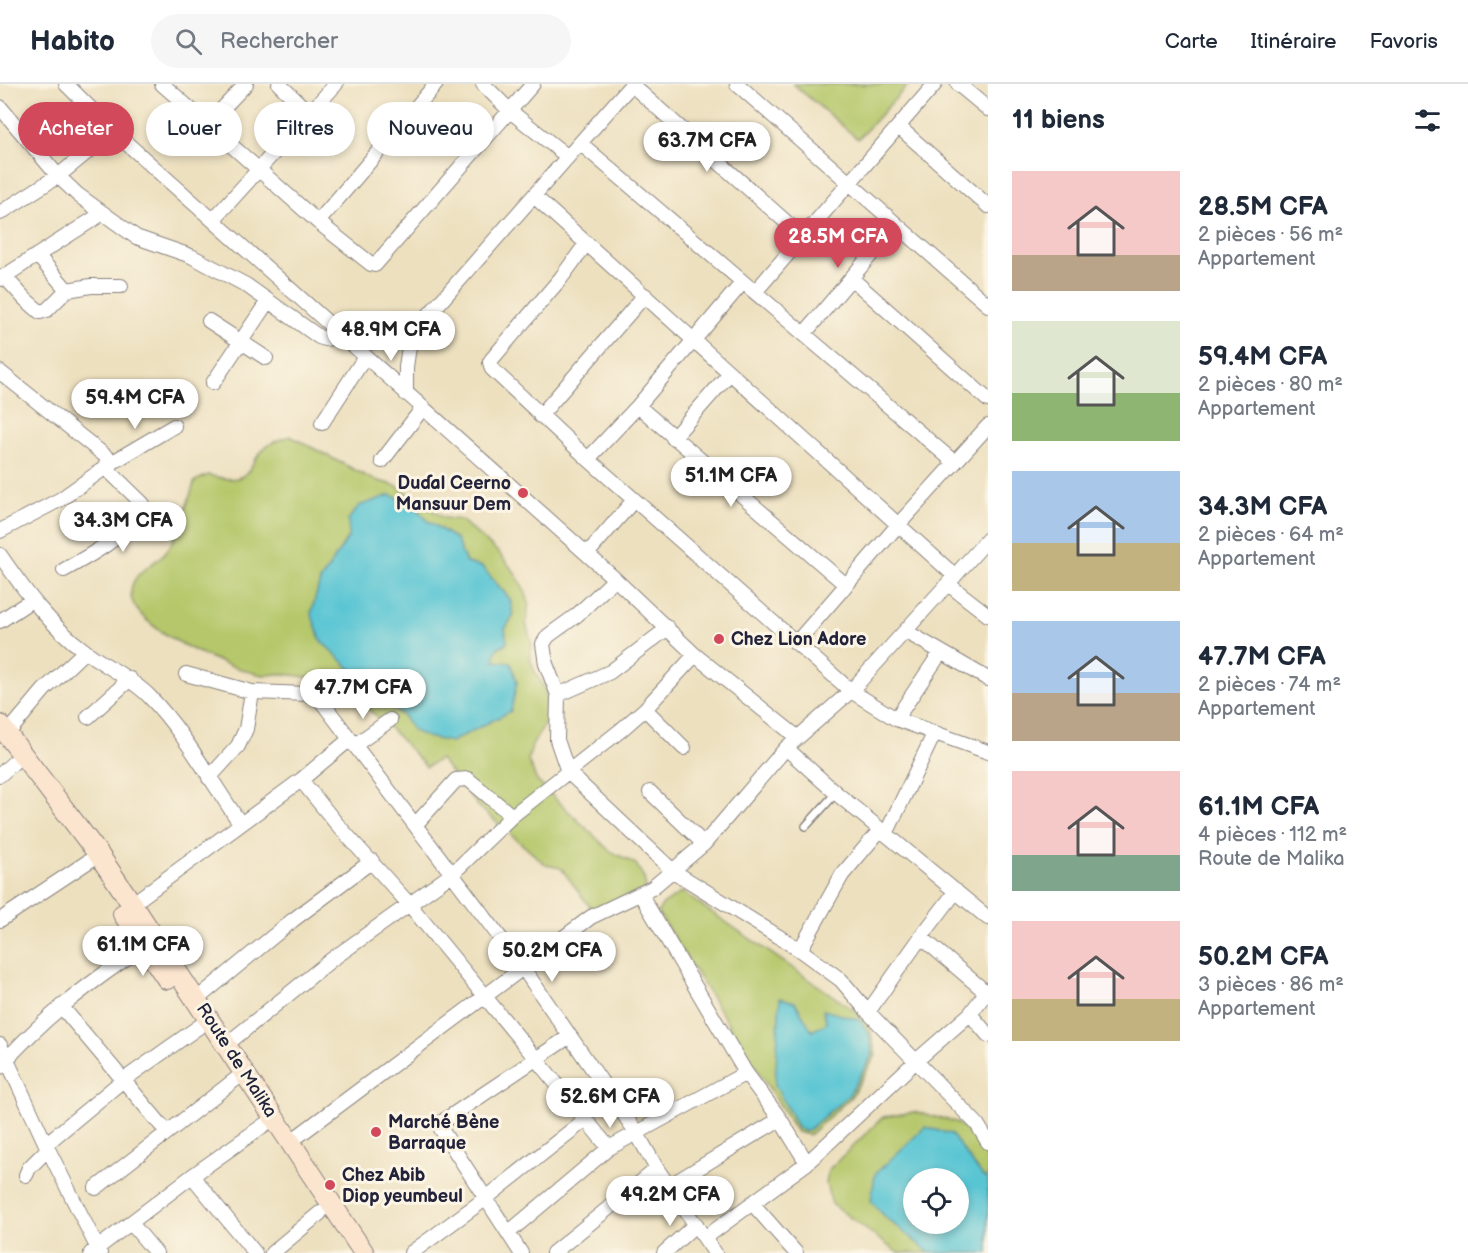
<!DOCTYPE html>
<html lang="fr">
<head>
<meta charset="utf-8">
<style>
  :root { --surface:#fff; --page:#f6f6f7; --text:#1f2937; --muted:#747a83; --line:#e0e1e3; --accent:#d1495b }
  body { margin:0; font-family:"Balsamiq Sans",sans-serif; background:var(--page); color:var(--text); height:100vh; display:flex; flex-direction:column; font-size:22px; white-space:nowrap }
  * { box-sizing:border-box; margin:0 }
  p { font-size:20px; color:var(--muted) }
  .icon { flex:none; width:33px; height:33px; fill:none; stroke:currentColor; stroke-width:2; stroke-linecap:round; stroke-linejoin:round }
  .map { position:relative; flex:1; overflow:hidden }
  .side { display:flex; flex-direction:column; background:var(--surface); width:480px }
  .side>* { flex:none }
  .hud { position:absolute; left:18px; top:18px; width:570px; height:54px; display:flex; gap:12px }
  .tools { position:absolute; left:903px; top:1084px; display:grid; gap:12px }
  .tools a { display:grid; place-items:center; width:66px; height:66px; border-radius:50%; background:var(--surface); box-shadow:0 3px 9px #0003; font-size:30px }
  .price { position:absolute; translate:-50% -51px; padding:0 14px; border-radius:21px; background:#fff; color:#222; font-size:20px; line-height:39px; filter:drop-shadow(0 2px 3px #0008) }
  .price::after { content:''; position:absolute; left:50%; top:36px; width:18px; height:14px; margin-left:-9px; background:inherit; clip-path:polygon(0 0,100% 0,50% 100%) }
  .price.on { background:var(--accent); color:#fff }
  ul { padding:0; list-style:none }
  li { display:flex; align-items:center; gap:18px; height:150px; padding:0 24px }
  li span { display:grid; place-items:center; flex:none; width:168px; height:120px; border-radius:0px; color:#555 }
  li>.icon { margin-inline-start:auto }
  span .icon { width:72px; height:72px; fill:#fffc; stroke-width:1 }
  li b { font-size:26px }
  h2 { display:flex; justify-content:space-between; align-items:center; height:72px; padding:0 24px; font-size:26px }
  .tag { padding:0 21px; border-radius:27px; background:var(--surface); box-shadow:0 3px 9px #0003; font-size:21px; line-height:54px }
  .tag.on { background:var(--accent); color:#fff }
  header { display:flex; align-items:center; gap:36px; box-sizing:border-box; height:84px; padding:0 30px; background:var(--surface); border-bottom:2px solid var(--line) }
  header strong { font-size:28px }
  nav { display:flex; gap:33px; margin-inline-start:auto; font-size:21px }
  .search { width:420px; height:54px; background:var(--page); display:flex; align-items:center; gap:15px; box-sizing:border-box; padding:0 21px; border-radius:33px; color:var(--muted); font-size:22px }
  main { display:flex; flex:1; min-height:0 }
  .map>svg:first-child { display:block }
  .green { fill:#b5c76a; stroke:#6c7452; stroke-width:1.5; fill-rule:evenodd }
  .water { fill:#59c5d3; stroke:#3e7487; stroke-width:1.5; fill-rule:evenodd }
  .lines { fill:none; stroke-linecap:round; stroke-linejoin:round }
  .lane-casing { stroke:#88817d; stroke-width:10 }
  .street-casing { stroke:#88817d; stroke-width:16 }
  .secondary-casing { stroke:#88817d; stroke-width:22 }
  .lane { stroke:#fff; stroke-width:7 }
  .street { stroke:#fff; stroke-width:14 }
  .secondary { stroke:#fce5cf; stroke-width:20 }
  .poi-dot { fill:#d1495b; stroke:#fcf5e5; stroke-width:2 }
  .labels { text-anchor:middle; stroke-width:6; stroke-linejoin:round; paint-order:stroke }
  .poi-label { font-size:18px; font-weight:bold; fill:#22223b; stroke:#fcf5e5; text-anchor:start }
  .street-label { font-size:18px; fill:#22223b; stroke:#fcf5e5 }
</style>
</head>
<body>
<header>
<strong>Habito</strong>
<div class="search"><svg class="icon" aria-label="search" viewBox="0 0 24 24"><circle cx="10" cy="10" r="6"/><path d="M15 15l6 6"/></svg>Rechercher</div>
<nav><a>Carte</a><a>Itinéraire</a><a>Favoris</a></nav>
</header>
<main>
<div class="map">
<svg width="988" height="1169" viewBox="0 0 988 1169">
  <rect width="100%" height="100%" fill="#fcf5e5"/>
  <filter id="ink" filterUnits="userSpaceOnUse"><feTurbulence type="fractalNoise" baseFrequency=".0167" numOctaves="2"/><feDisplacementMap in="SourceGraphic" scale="12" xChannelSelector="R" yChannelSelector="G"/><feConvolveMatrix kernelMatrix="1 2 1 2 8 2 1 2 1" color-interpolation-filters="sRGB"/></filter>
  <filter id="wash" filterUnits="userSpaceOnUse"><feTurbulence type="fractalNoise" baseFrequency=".008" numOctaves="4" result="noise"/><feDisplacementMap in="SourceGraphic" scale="24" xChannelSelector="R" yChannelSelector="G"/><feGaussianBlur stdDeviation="1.35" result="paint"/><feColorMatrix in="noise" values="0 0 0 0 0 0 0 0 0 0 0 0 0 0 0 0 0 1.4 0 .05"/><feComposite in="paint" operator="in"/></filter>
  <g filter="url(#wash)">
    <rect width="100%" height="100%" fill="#ede0bf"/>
    <!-- green -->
    <path class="green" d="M793 0H909L858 55Z
      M290 352 372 395 397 402 444 434 461 436 499 469 515 489 525 507 529 519 526 539 532 561 530 574 535 588 545 605 548 621 546 637 532 662 528 676 537 697 610 767 636 780 644 794 646 805 593 827 561 784 546 781 478 722 440 675 426 683C397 651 370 620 330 601 316 594 297 591 282 590 276 589 269 592 264 591 233 587 128 544 131 508 132 486 157 481 168 465 179 450 188 416 195 397L208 391C260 405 243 376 272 359 277 356 284 354 290 352ZM410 418 428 437 456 455 466 479 482 483 510 515 513 532 505 545 507 559 497 564 494 577 511 580 517 598 413 647 403 631 390 623 382 608 368 601 344 579 320 497 349 452Z
      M682 808 861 931 870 943 876 971 851 1013 809 1051 797 1048 658 829 661 822Z
      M915 1028 956 1038 973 1050 988 1077V1169H898L832 1120 826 1100 828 1086 883 1033ZM914 1095H958V1140H914Z"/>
    <!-- water -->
    <path class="water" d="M390 411 410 418 428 437 456 455 466 479 482 483 510 515 513 532 505 545 507 559 497 564 494 577 511 579 517 598 511 627 451 658 427 653 413 647 403 631 390 623 382 608 368 601 321 557 311 529 320 497 349 452 348 436 359 422Z
      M780 914 795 918 812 947 827 939 823 926 860 936 869 950 873 970 849 1011 807 1047H803L798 1044 775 1001Z
      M925 1043 951 1050 983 1093 988 1094V1169H930L886 1134 871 1117 875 1090ZM914 1095H958V1140H914Z"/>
  </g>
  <g filter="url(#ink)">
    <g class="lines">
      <!-- lane casing -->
      <g class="lane-casing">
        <path id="lane" d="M806 742 836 709"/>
      </g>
      <!-- street casing -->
      <g class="street-casing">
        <path id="street" d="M66 0 113 47 615 495 695 571 797 653
          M162 0 318 138 371 180 375 181 533 0
          M279 0 309 29
          M483 0 510 27 568 73
          M737 0 988 221
          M958 0 988 25
          M632 1 803 153
          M0 23 58 92 78 111 136 153 191 172 246 201 319 253 325 255 343 252
          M207 41 246 0
          M899 43 988 122
          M580 59 954 378
          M534 112 955 492
          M0 129 58 92 113 47
          M213 136 336 0
          M318 138 436 0
          M586 160 561 194 492 275 490 278 492 285 588 375 851 607 896 635 988 668
          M38 172 67 206 91 202H121
          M4 192 25 215 40 228 47 226 67 206
          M851 194 988 316
          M0 195 103 129
          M755 208 935 0
          M209 237 266 274
          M804 250 896 141
          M354 262 411 249 427 233 632 0
          M0 288 113 378
          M213 299 268 217
          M406 310V283L411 249
          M638 322 846 501
          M540 332 645 211
          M322 339 365 273
          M673 354 730 289
          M588 375 638 322 743 198
          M382 377 422 325
          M0 447 61 415 113 378 174 342
          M587 470 634 416
          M0 471C24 506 50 542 85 567 106 583 130 593 149 612 184 648 211 697 240 739
          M64 486C98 467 117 456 144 428L143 420 106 384
          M615 495 577 531 548 552 543 560 546 580 558 611 557 656 568 688 673 787 800 866 841 896 868 928 977 1040 988 1058
          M948 500 988 531
          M0 537 32 516
          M905 547 988 595
          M796 559 898 441 988 342
          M186 590 252 608 309 610 319 614 523 884 636 1048 657 1085 715 1169
          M558 611 610 588 668 544
          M645 625 684 664
          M88 633 130 595
          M896 635 941 568
          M7 650 44 606 85 567
          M355 661 390 636
          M786 664 836 709 988 834
          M0 691 14 678
          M209 694 238 662 246 645 252 608
          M301 696 336 739 409 820 609 1064
          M650 708 704 760
          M416 740 456 696 468 695 512 732
          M886 750 934 650
          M641 811 746 989 780 1035 807 1079
          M132 820 301 696 350 655
          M0 836 89 777
          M921 853 988 910
          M800 866 842 791 880 746
          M197 915 293 836 372 777
          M61 922 167 1048
          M868 928 921 853 956 807
          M970 930 988 951
          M227 960 331 876 452 790 512 732 621 646 645 625 695 571
          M0 961 48 1065 100 1169
          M0 983C41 935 92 897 144 862
          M290 1058 591 833 652 804 704 760 786 664 851 607 988 455
          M46 1060 122 997 200 942
          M26 1091 29 1084 48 1065
          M192 1092 255 1169
          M669 1102 780 1035
          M96 1104 236 995
          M752 1119 796 1169
          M131 1139 156 1169
          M508 1149 609 1064 746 989
          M706 1153 807 1079 916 977 970 930 988 906
          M91 1169 192 1092 264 1041
          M272 1169 320 1129
          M411 1169 485 1115 586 1035
          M521 1169 441 1045 442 1038 570 952
          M553 1169 657 1085
          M664 1169 696 1140"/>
      </g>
      <!-- secondary casing -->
      <g class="secondary-casing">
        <path id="secondary" d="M0 641 99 771 132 820 364 1169
          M123 830 167 895"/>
      </g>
      <!-- lane -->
      <use href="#lane" class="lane"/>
      <!-- street -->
      <use href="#street" class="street"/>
      <!-- secondary -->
      <use href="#secondary" class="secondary"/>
    </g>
  </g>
  <!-- markers -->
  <g class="poi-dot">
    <circle cx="523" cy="409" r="6"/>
    <circle cx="719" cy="555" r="6"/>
    <circle cx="376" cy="1048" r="6"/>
    <circle cx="330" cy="1101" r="6"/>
  </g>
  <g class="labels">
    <!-- poi labels -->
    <g class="poi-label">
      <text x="511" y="405" text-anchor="end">Duɗal Ceerno<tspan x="511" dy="21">Mansuur Dem</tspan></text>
      <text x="731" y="561">Chez Lion Adore</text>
      <text x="388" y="1044">Marché Bène<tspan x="388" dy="21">Barraque</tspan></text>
      <text x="342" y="1097">Chez Abib<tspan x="342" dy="21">Diop yeumbeul</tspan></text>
    </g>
    <!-- street labels -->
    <g class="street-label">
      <text transform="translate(237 976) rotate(57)" y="6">Route de Malika</text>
    </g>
  </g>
</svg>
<div class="tools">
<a><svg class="icon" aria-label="locate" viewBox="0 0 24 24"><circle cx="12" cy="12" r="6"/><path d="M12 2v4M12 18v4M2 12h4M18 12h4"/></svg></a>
</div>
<b class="price" style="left:707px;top:89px">63.7M CFA</b>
<b class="price on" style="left:838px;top:185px">28.5M CFA</b>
<b class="price" style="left:391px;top:278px">48.9M CFA</b>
<b class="price" style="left:135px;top:346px">59.4M CFA</b>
<b class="price" style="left:731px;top:424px">51.1M CFA</b>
<b class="price" style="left:123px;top:469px">34.3M CFA</b>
<b class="price" style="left:363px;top:636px">47.7M CFA</b>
<b class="price" style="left:143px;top:893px">61.1M CFA</b>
<b class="price" style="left:552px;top:899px">50.2M CFA</b>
<b class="price" style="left:610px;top:1045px">52.6M CFA</b>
<b class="price" style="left:670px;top:1143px">49.2M CFA</b>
<div class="hud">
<a class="tag on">Acheter</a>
<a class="tag">Louer</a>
<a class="tag">Filtres</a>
<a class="tag">Nouveau</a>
</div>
</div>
<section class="side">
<h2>11 biens<svg class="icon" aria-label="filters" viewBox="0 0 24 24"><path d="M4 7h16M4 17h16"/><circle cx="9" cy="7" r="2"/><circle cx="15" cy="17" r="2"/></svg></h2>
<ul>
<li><span style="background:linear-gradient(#f6c9c9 70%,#b9a48a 0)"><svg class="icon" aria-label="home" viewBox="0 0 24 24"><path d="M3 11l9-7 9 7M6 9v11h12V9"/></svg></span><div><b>28.5M CFA</b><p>2 pièces · 56 m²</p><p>Appartement</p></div></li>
<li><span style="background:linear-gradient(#dfe7d0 60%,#8fb573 0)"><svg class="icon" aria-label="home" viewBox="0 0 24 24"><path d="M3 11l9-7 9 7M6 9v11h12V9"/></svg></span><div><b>59.4M CFA</b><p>2 pièces · 80 m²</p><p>Appartement</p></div></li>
<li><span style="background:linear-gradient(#a9c7e8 60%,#c2b280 0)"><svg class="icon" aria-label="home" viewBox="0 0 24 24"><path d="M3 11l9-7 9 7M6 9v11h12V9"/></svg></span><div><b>34.3M CFA</b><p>2 pièces · 64 m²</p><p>Appartement</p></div></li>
<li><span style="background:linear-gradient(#a9c7e8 60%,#b9a48a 0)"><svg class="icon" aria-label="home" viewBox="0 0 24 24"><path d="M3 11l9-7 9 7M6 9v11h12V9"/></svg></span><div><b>47.7M CFA</b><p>2 pièces · 74 m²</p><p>Appartement</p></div></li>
<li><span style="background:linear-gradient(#f6c9c9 70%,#7fa58c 0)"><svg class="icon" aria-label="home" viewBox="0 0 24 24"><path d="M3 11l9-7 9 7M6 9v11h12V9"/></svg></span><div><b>61.1M CFA</b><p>4 pièces · 112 m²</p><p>Route de Malika</p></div></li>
<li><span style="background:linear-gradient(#f6c9c9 65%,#c2b280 0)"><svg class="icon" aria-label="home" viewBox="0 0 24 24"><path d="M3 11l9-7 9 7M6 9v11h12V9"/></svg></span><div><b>50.2M CFA</b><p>3 pièces · 86 m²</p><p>Appartement</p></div></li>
</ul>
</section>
</main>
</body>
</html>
